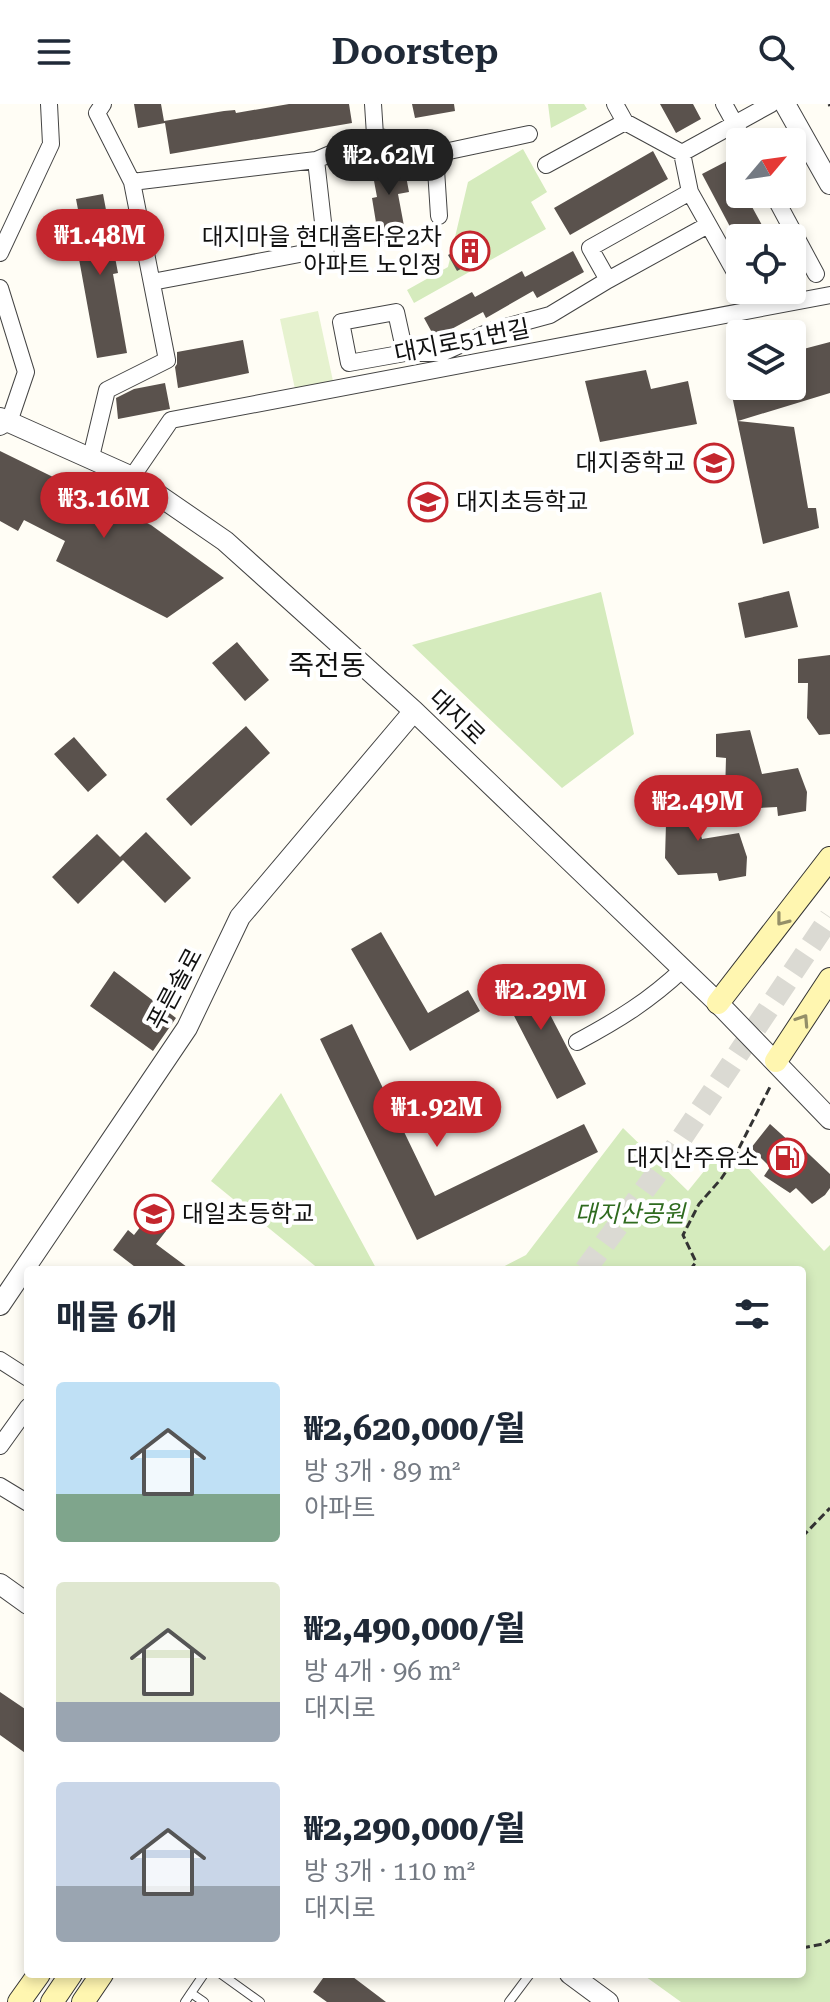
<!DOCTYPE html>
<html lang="ko">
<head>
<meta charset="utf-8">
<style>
  :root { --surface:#fff; --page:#f2f2f3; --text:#1f2937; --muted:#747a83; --accent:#c4262e }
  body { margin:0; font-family:"Roboto Serif","Noto Sans KR",serif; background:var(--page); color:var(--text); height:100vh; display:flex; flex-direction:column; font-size:30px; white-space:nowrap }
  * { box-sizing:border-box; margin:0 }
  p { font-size:26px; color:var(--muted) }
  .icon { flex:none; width:44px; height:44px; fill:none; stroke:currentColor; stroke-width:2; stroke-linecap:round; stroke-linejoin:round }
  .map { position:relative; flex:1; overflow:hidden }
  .details { position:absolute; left:24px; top:1162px; width:782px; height:712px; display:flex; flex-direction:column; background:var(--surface); border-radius:8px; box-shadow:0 4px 12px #0003 }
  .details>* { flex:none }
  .needle { width:52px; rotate:61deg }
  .controls { position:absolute; left:726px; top:24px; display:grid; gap:16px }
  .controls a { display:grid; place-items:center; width:80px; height:80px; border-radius:8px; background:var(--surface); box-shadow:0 4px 12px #0003; font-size:40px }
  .price { position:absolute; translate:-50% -68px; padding:0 18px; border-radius:28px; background:var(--accent); color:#fff; font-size:26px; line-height:52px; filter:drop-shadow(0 2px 4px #0008) }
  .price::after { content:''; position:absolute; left:50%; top:48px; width:24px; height:18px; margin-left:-12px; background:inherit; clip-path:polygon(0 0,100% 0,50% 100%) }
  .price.on { background:#222; color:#fff }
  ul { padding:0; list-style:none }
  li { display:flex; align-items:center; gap:24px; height:200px; padding:0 32px }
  li span { display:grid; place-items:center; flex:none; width:224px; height:160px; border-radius:8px; color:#555 }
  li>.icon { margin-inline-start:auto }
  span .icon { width:96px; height:96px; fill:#fffc; stroke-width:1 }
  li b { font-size:34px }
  h2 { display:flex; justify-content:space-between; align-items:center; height:96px; padding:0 32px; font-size:34px }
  header { display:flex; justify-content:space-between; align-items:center; height:104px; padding:0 32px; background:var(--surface); font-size:36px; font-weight:600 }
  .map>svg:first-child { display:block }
  .green { fill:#d5ebbd }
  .pitch { fill:#e6f2cf }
  .building { fill:#5a524d }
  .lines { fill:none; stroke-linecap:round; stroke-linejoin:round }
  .secondary-tunnel { stroke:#dbdad3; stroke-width:22; stroke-dasharray:22 11; stroke-linecap:butt }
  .service-casing { stroke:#444; stroke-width:10 }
  .minor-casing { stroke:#444; stroke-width:18 }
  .tertiary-casing { stroke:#444; stroke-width:22 }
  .secondary-casing { stroke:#333; stroke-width:24 }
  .path { stroke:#333; stroke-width:3; stroke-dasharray:8 4; stroke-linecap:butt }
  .service { stroke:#fff; stroke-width:8 }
  .minor { stroke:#fff; stroke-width:16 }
  .tertiary { stroke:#fff; stroke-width:20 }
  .secondary { stroke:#fff6b0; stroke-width:22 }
  .oneway { stroke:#948f68 }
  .labels { text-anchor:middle; stroke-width:8; stroke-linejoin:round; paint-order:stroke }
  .poi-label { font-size:24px; fill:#111; stroke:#fff; text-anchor:end }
  .street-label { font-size:24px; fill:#111; stroke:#fff }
  .park-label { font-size:24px; font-style:italic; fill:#2f6b1f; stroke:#fff }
  .quarter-label { font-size:28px; fill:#111; stroke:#fff }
</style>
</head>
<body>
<header><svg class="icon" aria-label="menu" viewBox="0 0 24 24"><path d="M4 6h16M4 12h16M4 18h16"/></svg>Doorstep<svg class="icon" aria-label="search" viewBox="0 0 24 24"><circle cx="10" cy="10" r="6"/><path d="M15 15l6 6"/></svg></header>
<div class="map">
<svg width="830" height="1898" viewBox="0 0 830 1898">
  <rect width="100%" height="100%" fill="#fffdf5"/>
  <!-- green -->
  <path class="green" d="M548 0H584L587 5 551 24Z
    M523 45 547 88 531 98 546 125 414 199 407 186 448 163 468 78Z
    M601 488 634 630 562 684 412 541Z
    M281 989 377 1166H320L211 1077Z
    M623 1024 688 1087 726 1040 824 1147 830 1141V1898H681L642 1870H802V1166H497L526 1151Z"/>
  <!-- pitch -->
  <path class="pitch" d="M318 207 333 277 295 285 280 215Z"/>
  <!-- building -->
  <path class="building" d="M134 0H161L164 17 224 7 235 6 236 9 289 0H349L352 19 170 50 165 19 138 24Z
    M412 0H454L455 7 415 14Z
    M660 0H693L701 15 676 29Z
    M380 44 402 51 409 88 398 90 407 138 380 143 372 94 377 93 372 66 376 65 374 45Z
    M653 47 668 75 570 131 554 104Z
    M727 57 740 81V90H745L769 134H736L702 70Z
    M103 90 118 169 113 170 127 249 97 254 77 144 85 142 76 95Z
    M475 130 487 151 457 167 448 151 463 143 460 138Z
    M573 147 584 168 537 194 533 187 486 214 483 208 435 234 424 214 472 188 475 193 522 167 525 173Z
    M243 236 249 269 178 284 175 263 177 260V248Z
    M830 238V289L738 317 794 323 808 404H816L819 424 763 440 730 282H792V248Z
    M646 266 651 285 688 277 697 320 600 338 585 277Z
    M165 279 170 305 118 315 116 294 134 285Z
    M0 347 151 421 224 474 167 514 56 457 65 437 24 416 18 427 0 417Z
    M789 487 798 523 745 534 738 499Z
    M237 538 269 576 245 597 212 559Z
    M830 551V630L819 631 807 614 808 579H798V555Z
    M246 622 270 649 191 722 166 695Z
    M750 626 762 670 798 664 807 688 806 707 778 712 777 703 737 705 725 689 726 654 716 653V630Z
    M74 633 107 671 88 688 54 650Z
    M690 691 702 735 739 729 747 753 746 772 719 777 717 769 678 771 665 754 666 719 656 718 657 695Z
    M146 728 191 774 165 799 123 756 78 800 52 773 97 730 120 753Z
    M381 828 428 909 468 886 480 907 410 947 351 845Z
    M525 862 586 980 557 995 496 877Z
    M114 867 176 914 153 947 90 902Z
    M352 920 435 1092 584 1020 598 1048 417 1136 320 935Z
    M770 1020 790 1038 793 1035 830 1070V1084L825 1091 812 1100 796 1084 790 1089 764 1072 770 1063 751 1044Z
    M148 1113 166 1127 156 1140 191 1166H139L113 1146 128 1126 134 1131Z
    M0 1588 28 1607V1651L0 1631Z
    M326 1870H349L386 1898H327L313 1888Z"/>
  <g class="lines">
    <!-- secondary-tunnel -->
    <path class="secondary-tunnel" d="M585 1166 669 1053 830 813"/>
    <!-- service casing -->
    <g class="service-casing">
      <path id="service" d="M221 1870 260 1898
        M191 1889 204 1870
        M185 1898 191 1889 204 1898
        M509 1898 530 1870"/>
    </g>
    <!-- minor casing -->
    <g class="minor-casing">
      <path id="minor" d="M103 0 97 9 132 78
        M373 0 375 31
        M615 0 625 18 682 49
        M724 0 745 38
        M435 50 439 112
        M316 56 375 31 435 50 529 30
        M546 61 625 18
        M690 88 590 144 608 176 708 121
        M773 90 816 170
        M0 149 51 40 49 0
        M740 177 690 88 682 49 771 0
        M0 184 26 268 9 318 0 323
        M405 249 396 208 341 218 349 259 405 249H442L491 227 550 211 608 176
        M91 353 107 286 167 256 132 78 316 56 326 145 152 178
        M132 373 171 316 830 191
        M577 938C618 916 649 897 683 865
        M0 1256 28 1274
        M0 1342 28 1303
        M0 1382 28 1399"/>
    </g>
    <!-- tertiary casing -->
    <g class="tertiary-casing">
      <path id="tertiary" d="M785 0 830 80
        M0 314 132 373 225 437 414 607 718 899 830 1015
        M0 1201 187 924 240 813 414 607
        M0 1480 28 1500
        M570 1870 608 1898"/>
    </g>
    <!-- secondary casing -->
    <g class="secondary-casing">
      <path id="secondary" d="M718 899 830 754
        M776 957 830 875
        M19 1898 39 1870
        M52 1898 71 1870
        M83 1898 102 1870"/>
    </g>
    <!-- path -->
    <path class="path" d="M829 0 830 2
      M690 1166 696 1158 683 1131 699 1100 721 1075 731 1060 771 981
      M802 1433 830 1404
      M802 1844 823 1840 830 1836"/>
    <!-- service -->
    <use href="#service" class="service"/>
    <!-- minor -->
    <use href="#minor" class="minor"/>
    <!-- tertiary -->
    <use href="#tertiary" class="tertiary"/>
    <!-- secondary -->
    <use href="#secondary" class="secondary"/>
  </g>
  <!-- one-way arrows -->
  <defs><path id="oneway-chevron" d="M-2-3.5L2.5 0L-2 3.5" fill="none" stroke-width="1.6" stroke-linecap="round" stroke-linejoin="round" transform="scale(2)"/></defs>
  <g class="oneway">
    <use href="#oneway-chevron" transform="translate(782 816) rotate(128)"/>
    <use href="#oneway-chevron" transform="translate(803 916) rotate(-57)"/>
  </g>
  <!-- icons -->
  <defs>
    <g id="building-ring" transform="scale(2)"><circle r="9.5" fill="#fff" stroke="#c4262e" stroke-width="1.5"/><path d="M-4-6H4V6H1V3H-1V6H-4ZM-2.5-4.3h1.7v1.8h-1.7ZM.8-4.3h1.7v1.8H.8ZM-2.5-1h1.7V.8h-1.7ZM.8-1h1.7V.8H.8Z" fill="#c4262e"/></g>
    <g id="school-ring" transform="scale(2)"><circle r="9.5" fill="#fff" stroke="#c4262e" stroke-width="1.5"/><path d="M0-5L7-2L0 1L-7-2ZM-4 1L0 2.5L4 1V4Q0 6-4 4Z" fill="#c4262e"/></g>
    <g id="fuel-ring" transform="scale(2)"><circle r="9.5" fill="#fff" stroke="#c4262e" stroke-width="1.5"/><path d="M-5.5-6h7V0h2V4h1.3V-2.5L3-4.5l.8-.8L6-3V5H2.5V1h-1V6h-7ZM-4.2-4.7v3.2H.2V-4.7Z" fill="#c4262e"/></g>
  </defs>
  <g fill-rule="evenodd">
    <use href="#building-ring" x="470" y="147"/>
    <use href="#school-ring" x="714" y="359"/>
    <use href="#school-ring" x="428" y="398"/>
    <use href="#fuel-ring" x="787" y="1054"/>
    <use href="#school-ring" x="154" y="1110"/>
  </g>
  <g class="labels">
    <!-- poi labels -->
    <g class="poi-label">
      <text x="442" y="141">대지마을 현대홈타운2차<tspan x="442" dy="28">아파트 노인정</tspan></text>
      <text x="686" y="367">대지중학교</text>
      <text x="456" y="406" text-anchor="start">대지초등학교</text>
      <text x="759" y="1062">대지산주유소</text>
      <text x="182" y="1118" text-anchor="start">대일초등학교</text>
    </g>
    <!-- street labels -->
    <g class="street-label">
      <text transform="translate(462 237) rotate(-11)" y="8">대지로51번길</text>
      <text transform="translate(457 613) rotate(44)" y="8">대지로</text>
      <text transform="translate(175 885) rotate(-62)" y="8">푸른솔로</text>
    </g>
    <!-- park labels -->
    <g class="park-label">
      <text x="630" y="1118">대지산공원</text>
    </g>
    <!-- quarter labels -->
    <g class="quarter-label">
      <text x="327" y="571">죽전동</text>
    </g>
  </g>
</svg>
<div class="controls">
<a><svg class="needle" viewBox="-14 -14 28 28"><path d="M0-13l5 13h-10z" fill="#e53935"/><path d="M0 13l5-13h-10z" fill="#747a83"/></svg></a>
<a><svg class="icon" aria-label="locate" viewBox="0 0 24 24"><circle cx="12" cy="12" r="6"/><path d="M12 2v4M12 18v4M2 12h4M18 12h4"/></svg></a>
<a><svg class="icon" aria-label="layers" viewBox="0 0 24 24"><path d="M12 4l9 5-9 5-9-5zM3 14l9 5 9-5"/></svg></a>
</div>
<b class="price on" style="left:389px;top:93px">₩2.62M</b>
<b class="price" style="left:100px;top:173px">₩1.48M</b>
<b class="price" style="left:104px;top:436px">₩3.16M</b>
<b class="price" style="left:698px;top:739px">₩2.49M</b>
<b class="price" style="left:541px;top:928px">₩2.29M</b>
<b class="price" style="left:437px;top:1045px">₩1.92M</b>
<section class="details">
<h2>매물 6개<svg class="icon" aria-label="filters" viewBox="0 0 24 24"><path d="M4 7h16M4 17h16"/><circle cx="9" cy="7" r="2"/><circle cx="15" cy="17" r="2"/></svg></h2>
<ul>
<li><span style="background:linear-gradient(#bfe0f5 70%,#7fa58c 0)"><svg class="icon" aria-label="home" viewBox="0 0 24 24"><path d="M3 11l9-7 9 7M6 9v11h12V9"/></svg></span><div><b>₩2,620,000/월</b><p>방 3개 · 89 m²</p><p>아파트</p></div></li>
<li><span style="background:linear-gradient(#dfe7d0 75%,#9aa5b1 0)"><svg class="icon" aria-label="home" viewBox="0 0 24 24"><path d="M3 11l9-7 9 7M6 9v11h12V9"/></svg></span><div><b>₩2,490,000/월</b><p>방 4개 · 96 m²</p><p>대지로</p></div></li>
<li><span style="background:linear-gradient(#c9d6e8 65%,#9aa5b1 0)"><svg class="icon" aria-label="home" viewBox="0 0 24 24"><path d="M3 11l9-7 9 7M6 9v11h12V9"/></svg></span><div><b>₩2,290,000/월</b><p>방 3개 · 110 m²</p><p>대지로</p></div></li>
</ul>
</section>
</div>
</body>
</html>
